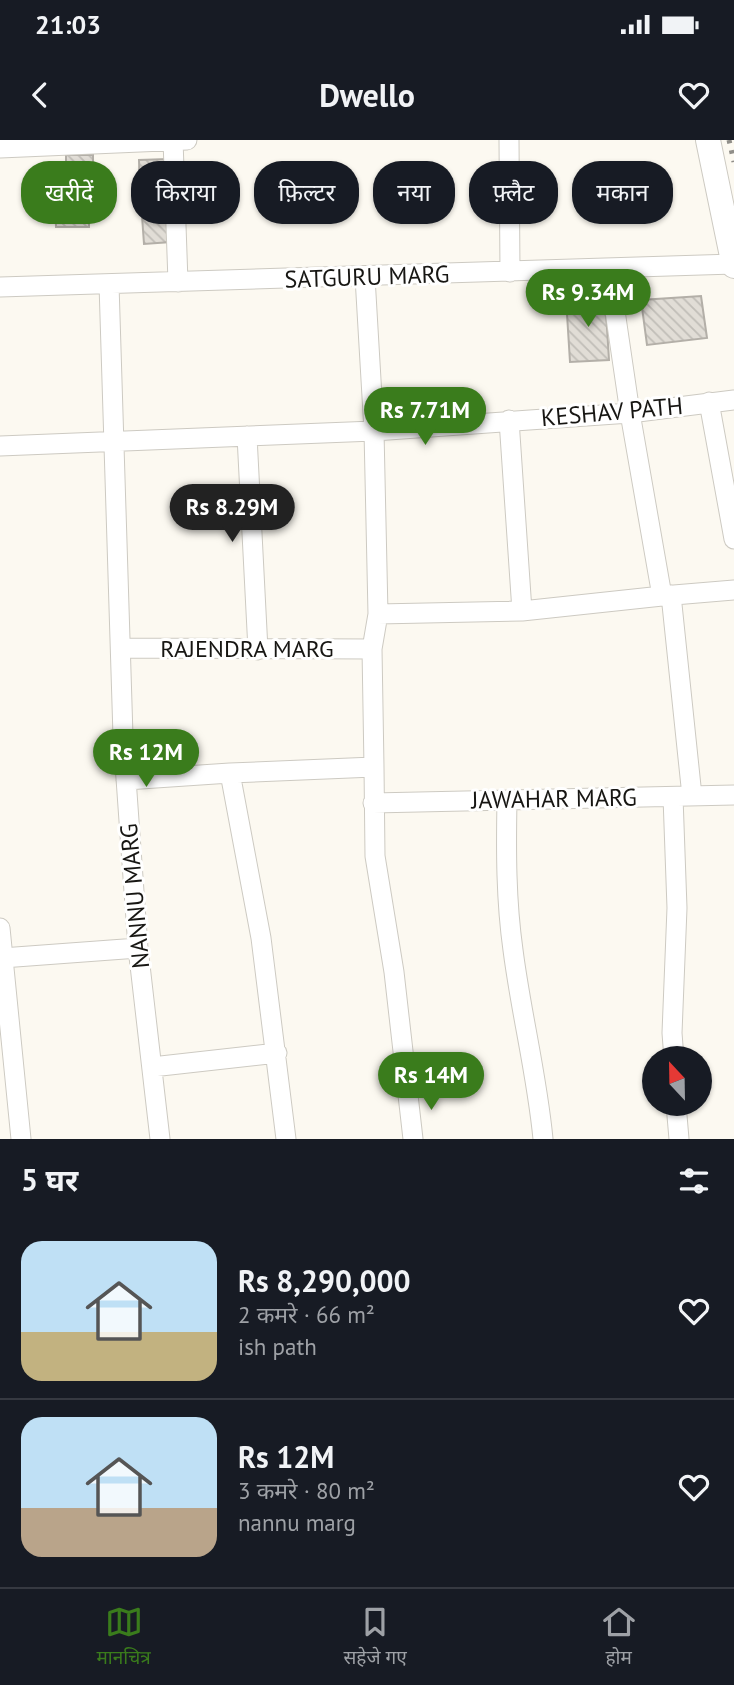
<!DOCTYPE html>
<html lang="hi">
<head>
<meta charset="utf-8">
<style>
  :root { --surface:#171b24; --page:#20242c; --text:#f1f3f6; --muted:#9ea1a6; --line:#363941; --accent:#3a7c1c }
  body { margin:0; font-family:"PT Sans","Noto Sans Devanagari",sans-serif; background:var(--page); color:var(--text); height:100vh; display:flex; flex-direction:column; font-size:26px; white-space:nowrap }
  * { box-sizing:border-box; margin:0 }
  p { font-size:23px; color:var(--muted) }
  .icon { flex:none; width:38px; height:38px; fill:none; stroke:currentColor; stroke-width:2; stroke-linecap:round; stroke-linejoin:round }
  .map { position:relative; height:999px; overflow:hidden }
  .details { display:flex; flex-direction:column; background:var(--surface); flex:1 }
  .details>* { flex:none }
  .hud { position:absolute; left:21px; top:21px; width:693px; height:63px; display:flex; gap:14px }
  .needle { width:46px; rotate:338deg }
  .tools { position:absolute; left:642px; top:906px; display:grid; gap:14px }
  .tools a { display:grid; place-items:center; width:70px; height:70px; border-radius:50%; background:var(--surface); box-shadow:0 2px 5px #0004; font-size:35px }
  .price { position:absolute; translate:-50% -60px; padding:0 16px; border-radius:24px; background:var(--accent); color:#fff; font-size:23px; line-height:46px; filter:drop-shadow(0 2px 4px #0008) }
  .price::after { content:''; position:absolute; left:50%; top:42px; width:21px; height:16px; margin-left:-10px; background:inherit; clip-path:polygon(0 0,100% 0,50% 100%) }
  .price.selected { background:#222; color:#fff }
  ul { padding:0; list-style:none }
  li { display:flex; align-items:center; gap:21px; height:175px; padding:0 21px }
  li+li { border-top:2px solid var(--line) }
  li span { display:grid; place-items:center; flex:none; width:196px; height:140px; border-radius:21px; color:#555 }
  li>.icon { margin-inline-start:auto }
  span .icon { width:84px; height:84px; fill:#fffc; stroke-width:1 }
  li b { font-size:30px }
  h2 { display:flex; justify-content:space-between; align-items:center; height:84px; padding:0 21px; font-size:30px }
  .tag { padding:0 24px; border-radius:28px; background:var(--surface); box-shadow:0 2px 5px #0004; font-size:24px; line-height:63px }
  .tag.selected { background:var(--accent); color:#fff }
  .status { display:flex; justify-content:space-between; align-items:center; height:49px; padding:0 35px; background:var(--surface); direction:ltr }
  .status svg { height:19px; fill:currentColor }
  header { display:flex; justify-content:space-between; align-items:center; height:91px; padding:0 21px; background:var(--surface); font-size:32px; font-weight:600 }
  .tab-bar { display:flex; justify-content:space-around; align-items:center; height:98px; border-top:2px solid var(--line); background:var(--surface); font-size:19px; color:var(--muted) }
  .tab-bar a { display:grid; justify-items:center; gap:4px }
  .tab-bar .selected { color:var(--accent) }
  .map>svg:first-child { display:block }
  .building { fill:url(#building-back-hatch); stroke:#b3afa8; stroke-width:2 }
  .lines { fill:none; stroke-linecap:round; stroke-linejoin:round }
  .minor-casing { stroke:#cdcac2; stroke-width:21 }
  .major-casing { stroke:#cdcac2; stroke-width:26 }
  .minor { stroke:#fff; stroke-width:19 }
  .major { stroke:#fff; stroke-width:24 }
  .rail { stroke:#908e89; stroke-width:5; stroke-dasharray:3.5 7; stroke-linecap:butt }
  .labels { text-anchor:middle; stroke-width:6; stroke-linejoin:round; paint-order:stroke }
  .street-label { font-size:24px; fill:#171613; stroke:#fff }
</style>
</head>
<body>
<div class="status"><b>21:03</b><svg viewBox="0 0 49 12"><path d="M0 12V9h3v3zM5 12V6h3v6zM10 12V3h3v9zM15 12V0h3v12zM26 1h20v11H26zM47 4h2v5h-2z"/></svg></div>
<header><svg class="icon" aria-label="back" viewBox="0 0 24 24"><path d="M15 5l-7 7 7 7"/></svg>Dwello<svg class="icon" aria-label="heart" viewBox="0 0 24 24"><path d="M12 20l-8-8c-3-5 5-10 8-4 3-6 11-1 8 4z"/></svg></header>
<div class="map">
<svg width="734" height="999" viewBox="0 0 734 999">
  <defs>
    <pattern id="building-back-hatch" width="6" height="6" patternUnits="userSpaceOnUse" patternTransform="scale(1.75)"><rect width="6" height="6" fill="#e1ddd6"/><path d="M-1 5l2 2M0 0l6 6M5-1l2 2" fill="none" stroke="#c0bdb7"/></pattern>
  </defs>
  <rect width="100%" height="100%" fill="#fcf9f1"/>
  <!-- building -->
  <path class="building" d="M66 15H93V27H77V46H89V87H56L55 51 66 50Z
    M168 19 170 57 140 59 139 20Z
    M168 60 171 102 144 104 141 62Z
    M605 156 609 220 570 222 566 158Z
    M701 156 707 198 647 205 641 160Z"/>
  <g class="lines">
    <!-- minor casing -->
    <g class="minor-casing">
      <path id="minor" d="M173 0 178 142
        M509 0 510 132
        M0 8 187 0
        M365 137 374 291 378 474 372 509 374 627
        M109 144 123 596 138 808 160 999
        M0 147 734 124
        M709 262 734 399
        M247 296 258 510
        M0 306 374 291 630 273 734 260
        M671 455 692 656
        M662 456 734 450
        M522 471 662 456 630 273 609 130
        M378 474 522 471 509 280
        M121 508 372 509
        M230 633 374 627 375 716 394 832 413 999
        M126 640 230 633 261 798 286 999
        M673 657 677 768 672 893 674 919
        M507 661C506 711 506 760 513 810 521 873 537 935 543 999
        M373 663 734 655
        M0 788 21 999
        M2 818 138 808
        M152 927 277 913
        M676 964 679 999"/>
    </g>
    <!-- major casing -->
    <g class="major-casing">
      <path id="major" d="M708 0 734 126"/>
    </g>
    <!-- minor -->
    <use href="#minor" class="minor"/>
    <!-- major -->
    <use href="#major" class="major"/>
    <!-- rail -->
    <path class="rail" d="M729 0 734 22"/>
  </g>
  <g class="labels">
    <!-- street labels -->
    <g class="street-label">
      <text transform="translate(367 137) rotate(-2)" y="8">SATGURU MARG</text>
      <text transform="translate(612 272) rotate(-5)" y="8">KESHAV PATH</text>
      <text x="247" y="517">RAJENDRA MARG</text>
      <text transform="translate(554 659) rotate(-1)" y="8">JAWAHAR MARG</text>
      <text transform="translate(135 756) rotate(-95)" y="8">NANNU MARG</text>
    </g>
  </g>
</svg>
<div class="tools">
<a><svg class="needle" viewBox="-14 -14 28 28"><path d="M0-13l5 13h-10z" fill="#e53935"/><path d="M0 13l5-13h-10z" fill="#9ea1a6"/></svg></a>
</div>
<b class="price" style="left:588px;top:189px">Rs 9.34M</b>
<b class="price" style="left:425px;top:307px">Rs 7.71M</b>
<b class="price selected" style="left:232px;top:404px">Rs 8.29M</b>
<b class="price" style="left:146px;top:649px">Rs 12M</b>
<b class="price" style="left:431px;top:972px">Rs 14M</b>
<div class="hud">
<a class="tag selected">खरीदें</a>
<a class="tag">किराया</a>
<a class="tag">फ़िल्टर</a>
<a class="tag">नया</a>
<a class="tag">फ़्लैट</a>
<a class="tag">मकान</a>
</div>
</div>
<section class="details">
<h2>5 घर<svg class="icon" aria-label="filters" viewBox="0 0 24 24"><path d="M4 7h16M4 17h16"/><circle cx="9" cy="7" r="2"/><circle cx="15" cy="17" r="2"/></svg></h2>
<ul>
<li><span style="background:linear-gradient(#bfe0f5 65%,#c2b280 0)"><svg class="icon" aria-label="home" viewBox="0 0 24 24"><path d="M3 11l9-7 9 7M6 9v11h12V9"/></svg></span><div><b>Rs 8,290,000</b><p>2 कमरे · 66 m²</p><p>ish path</p></div><svg class="icon" aria-label="heart" viewBox="0 0 24 24"><path d="M12 20l-8-8c-3-5 5-10 8-4 3-6 11-1 8 4z"/></svg></li>
<li><span style="background:linear-gradient(#bfe0f5 65%,#b9a48a 0)"><svg class="icon" aria-label="home" viewBox="0 0 24 24"><path d="M3 11l9-7 9 7M6 9v11h12V9"/></svg></span><div><b>Rs 12M</b><p>3 कमरे · 80 m²</p><p>nannu marg</p></div><svg class="icon" aria-label="heart" viewBox="0 0 24 24"><path d="M12 20l-8-8c-3-5 5-10 8-4 3-6 11-1 8 4z"/></svg></li>
</ul>
</section>
<nav class="tab-bar">
<a class="selected"><svg class="icon" aria-label="map" viewBox="0 0 24 24"><path d="M3 6l6-2 6 2 6-2v14l-6 2-6-2-6 2zM9 4v14M15 6v14"/></svg>मानचित्र</a>
<a><svg class="icon" aria-label="saved" viewBox="0 0 24 24"><path d="M7 4h10v16l-5-4-5 4z"/></svg>सहेजे गए</a>
<a><svg class="icon" aria-label="home" viewBox="0 0 24 24"><path d="M3 11l9-7 9 7M6 9v11h12V9"/></svg>होम</a>
</nav>
</body>
</html>
